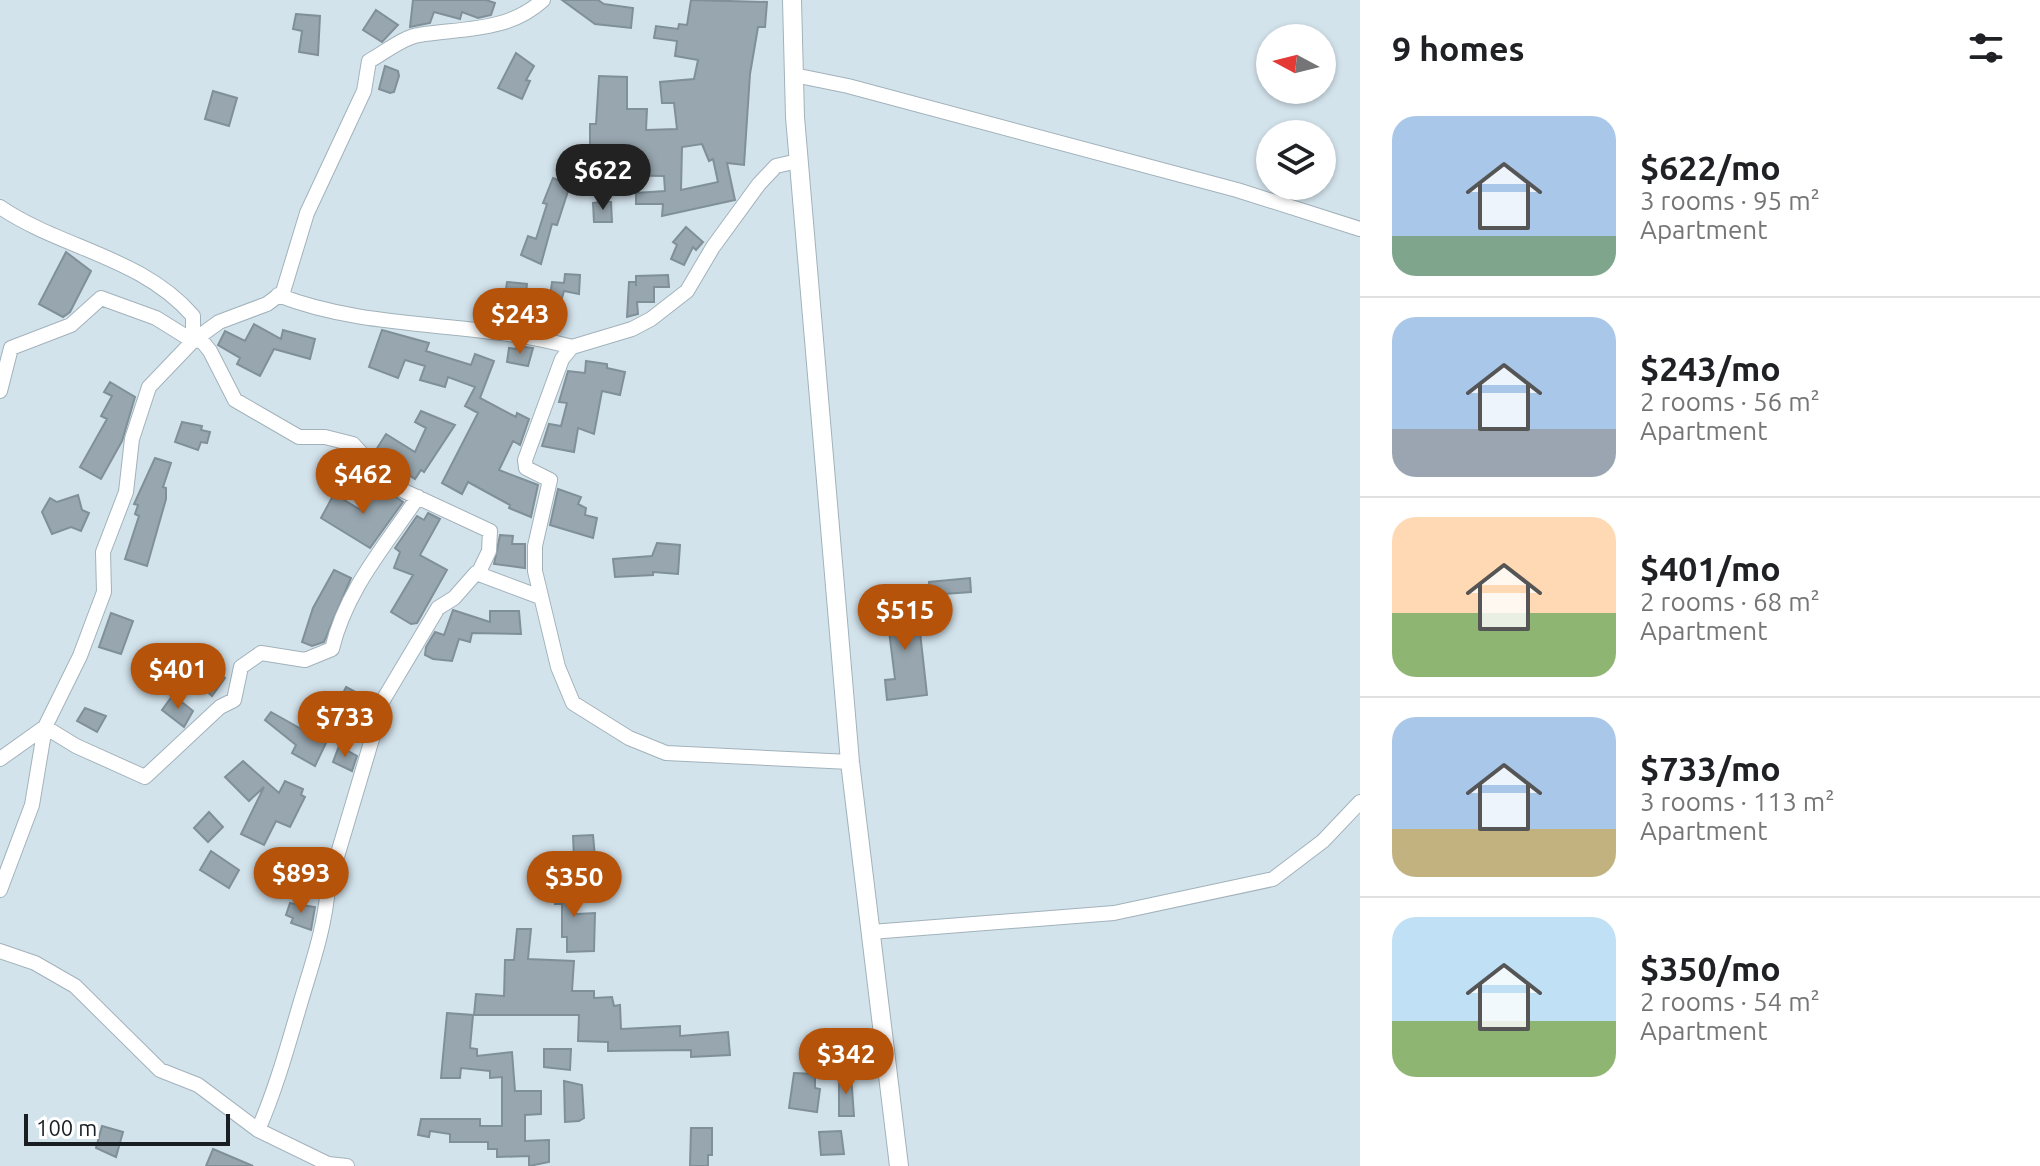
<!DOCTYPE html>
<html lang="en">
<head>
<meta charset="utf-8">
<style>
  :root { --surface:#fff; --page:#f2f2f2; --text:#202124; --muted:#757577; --line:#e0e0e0; --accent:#b45309 }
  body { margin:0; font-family:Ubuntu,sans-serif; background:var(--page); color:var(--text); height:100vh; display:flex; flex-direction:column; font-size:30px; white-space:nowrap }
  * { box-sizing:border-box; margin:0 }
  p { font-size:26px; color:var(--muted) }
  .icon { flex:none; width:44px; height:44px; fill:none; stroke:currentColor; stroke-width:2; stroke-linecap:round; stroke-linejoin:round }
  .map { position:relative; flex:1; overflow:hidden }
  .details { display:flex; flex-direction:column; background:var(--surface); width:680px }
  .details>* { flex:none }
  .needle { width:52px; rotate:277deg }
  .buttons { position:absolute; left:1256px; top:24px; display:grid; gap:16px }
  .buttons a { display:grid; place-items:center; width:80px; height:80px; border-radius:50%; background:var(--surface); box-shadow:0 2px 6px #0004; font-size:40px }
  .scale { position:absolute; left:24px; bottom:20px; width:206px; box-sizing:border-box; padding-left:8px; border:4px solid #181e22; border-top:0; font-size:22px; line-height:28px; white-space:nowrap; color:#181e22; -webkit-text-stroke:6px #fff; paint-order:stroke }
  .price { position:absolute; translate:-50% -68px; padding:0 18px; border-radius:28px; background:var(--accent); color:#fff; font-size:26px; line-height:52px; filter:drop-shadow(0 2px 4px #0008) }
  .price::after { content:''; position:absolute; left:50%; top:48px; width:24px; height:18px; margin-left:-12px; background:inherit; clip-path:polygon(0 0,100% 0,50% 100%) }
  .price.active { background:#222; color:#fff }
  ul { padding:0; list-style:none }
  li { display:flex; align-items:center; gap:24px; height:200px; padding:0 32px }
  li+li { border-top:2px solid var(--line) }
  li span { display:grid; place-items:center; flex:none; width:224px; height:160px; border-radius:24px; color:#555 }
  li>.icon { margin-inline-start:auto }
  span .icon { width:96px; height:96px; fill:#fffc; stroke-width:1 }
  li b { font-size:34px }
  h2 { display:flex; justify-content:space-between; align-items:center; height:96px; padding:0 32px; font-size:34px }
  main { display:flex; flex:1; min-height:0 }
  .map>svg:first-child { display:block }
  .building { fill:#97a6af; stroke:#809098; stroke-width:2; fill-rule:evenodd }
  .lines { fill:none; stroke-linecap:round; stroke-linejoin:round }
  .street-casing { stroke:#a2b2bb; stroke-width:16 }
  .secondary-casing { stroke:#a2b2bb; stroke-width:20 }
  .street { stroke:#fff; stroke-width:14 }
  .secondary { stroke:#fff; stroke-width:18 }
</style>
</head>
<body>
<main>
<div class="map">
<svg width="1360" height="1166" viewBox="0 0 1360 1166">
  <rect width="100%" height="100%" fill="#d3e3ec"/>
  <!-- building -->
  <path class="building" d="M413 0H486L495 3 491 15 478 18 462 12 460 19 434 12 430 23 410 27Z
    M562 0H598L604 4 633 8 631 28 595 24Z
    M691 0 767 2 765 27H758L750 74 744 165 727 163 735 200 662 216 663 204H636V193L665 191 664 176 601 175 602 148H590V124H596L599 76 627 77V109H647L646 130 677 129 674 103H662L660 82 694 79 698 60 675 56 677 41 654 38 656 26 678 29 679 24 687 25ZM702 144 709 161 713 159 718 182 681 190 682 147Z
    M376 10 398 25 382 42 363 30Z
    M296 14 320 16 318 55 299 52 302 31 293 29Z
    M516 53 534 66 526 80 530 81 522 99 498 88Z
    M385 66 398 71 399 76 394 92 390 93 379 89Z
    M213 91 237 98 229 126 205 119Z
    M553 178 570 185 557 225 552 224 541 264 521 255 528 236 536 239 547 204 543 203Z
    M601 202H611L612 222H594L593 203Z
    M686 227 703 242 696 250 693 247 684 265 671 259 677 245 673 242Z
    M66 252 91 271 70 312 63 317 39 304Z
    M565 274 580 275 579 294 564 291 552 332 547 331 548 318 538 317 537 323 502 316 507 282 527 284 525 302 549 305 552 282 564 283Z
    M668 275 669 287H654V302H637L638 314 627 317 629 282H636V286V276Z
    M254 324 281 339 283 330 315 339 310 359 274 349 260 376 237 364 240 358 218 345 225 331 245 341Z
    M382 330 429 343 426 351 471 365 475 354 494 361 480 398 516 417 517 413 529 419 520 445 513 441 499 470 538 485 531 517 509 508 510 505 468 482 462 494 442 483 478 413 465 406 475 387 448 377 445 387 420 380 425 366 405 360 398 378 369 367Z
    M517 346 533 348 528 366 507 362 509 348 516 349Z
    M586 361 607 364V368L625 372 620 395 602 391 594 434 578 428 574 452 542 446 549 424 561 426 567 403 559 402 568 371 585 373Z
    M110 382 135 397 122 441 101 479 80 467 107 419 101 416 112 396 104 392Z
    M421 411 455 425 424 472 421 470 415 479 394 465 392 470 374 453 386 434 415 452 426 428 415 422Z
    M182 422 202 426 201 430 210 432 207 443 201 442 198 450 175 442Z
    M155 458 171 463 163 487 166 488V499L147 566 125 559 139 516 135 514 138 505 134 504Z
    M377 484 403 502 370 548 321 518 334 494 364 512Z
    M558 489 581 497 578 504 586 508 585 515 597 518 593 538 550 525Z
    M78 495 82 510 89 513 81 531 71 527 52 534 42 512 50 498 57 502Z
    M428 513 440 519 420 555 447 570 417 623 411 624 391 612 413 575 394 568 400 552 395 548 417 516 424 520Z
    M500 535 513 536 512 544H525V568L494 564Z
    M657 543 680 545 678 574 653 572V575L615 577 613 559 652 556Z
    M334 570 351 578 324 642 312 646 302 642 313 608Z
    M970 578 971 592 930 595 929 582Z
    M917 605 927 695 887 700 885 680 895 679 888 623 877 624 875 610Z
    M453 610 490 622V611H519L521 634 472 633 470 642 459 639 452 661 433 659 425 655 426 647 435 632 444 635Z
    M111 613 133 621 121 654 99 647Z
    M193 645 207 658 204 662 225 678 212 696 181 668 184 664 180 662Z
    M346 687 369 699 355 720 336 708Z
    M173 695 193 711 184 727 162 710Z
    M85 708 106 716 97 732 77 721Z
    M271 712 326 743 315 766 292 753 296 745 265 720Z
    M339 746 357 756 352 771 333 762Z
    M243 761 279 793 285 781 303 789 301 795 305 797 290 827 276 821 264 845 241 834 264 787 249 801 225 777Z
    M209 812 223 827 208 842 194 828Z
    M593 835 595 857 574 858 573 836Z
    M211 851 239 870 229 888 200 870Z
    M574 878 576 914 595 913 594 951 567 952V937H562V904H555L554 880Z
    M290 903 315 907 311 930 291 923 293 918 286 915Z
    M517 929H531L528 959 574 961 572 991H594V998L612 997 614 1006 620 1005 621 1029 680 1026V1036L728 1032 730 1055 691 1057V1050L608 1051V1042L578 1041 579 1015H474L476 994 504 996 505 960H514Z
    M447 1013 473 1015 470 1048 477 1049V1056L512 1052 515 1091H541V1114L525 1115V1141L549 1140V1162L529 1166V1156L497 1157V1149H488V1142H450V1134L430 1131 429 1137 418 1135 421 1119H480V1126H502V1077L490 1078V1071L461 1068 460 1078H441Z
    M544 1049H571L570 1070 544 1067Z
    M794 1073 815 1074V1088L820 1089 817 1112 789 1108Z
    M839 1075H851L854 1116H839Z
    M564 1081 582 1085 584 1118 579 1121 565 1122Z
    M102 1126 123 1132 116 1157 96 1148Z
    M691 1128H712V1155H708V1166H690Z
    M841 1131 844 1154 821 1155 819 1132Z
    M213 1149 253 1166H206Z"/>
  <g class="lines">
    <!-- street casing -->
    <g class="street-casing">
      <path id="street" d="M794 75 848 86 1237 190 1360 229
        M798 161 776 166 759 184 713 247 687 291 651 319 632 329 572 347 562 359 525 460 526 468 550 480 535 546V571L558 667 573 703 629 738 666 753 850 762
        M0 207C62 249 142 257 193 316V341L149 387 132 439 126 492 103 552 104 592 80 656 45 727 32 805 0 890
        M278 295C372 332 476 320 572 347
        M193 341 219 322 267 304 283 292 307 213 364 91 369 61C384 53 403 37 419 35 463 28 508 32 543 0
        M0 391 11 348 71 325 101 298 156 318 193 341 201 340 210 351 235 400 299 437H325L353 444 380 474 404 491 490 531 489 551 478 574
        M0 759 45 727 76 746 145 777 220 707 234 700 241 667 261 653 305 660 332 649C346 590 385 546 418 497
        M871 932 1114 913 1273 879 1323 841 1360 802
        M0 951 35 963 75 986 160 1070 198 1085 258 1130 328 1164 347 1166
        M258 1130C276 1089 288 1045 301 1001 312 964 325 927 328 887L372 739 373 717 438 608 454 598 476 573 540 597"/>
    </g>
    <!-- secondary casing -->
    <g class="secondary-casing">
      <path id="secondary" d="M792 0 795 117 850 762 899 1166"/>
    </g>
    <!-- street -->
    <use href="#street" class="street"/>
    <!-- secondary -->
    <use href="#secondary" class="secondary"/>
  </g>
</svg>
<div class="buttons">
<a><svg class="needle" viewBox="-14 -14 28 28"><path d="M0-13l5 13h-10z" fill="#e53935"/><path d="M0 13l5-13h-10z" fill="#757577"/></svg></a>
<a><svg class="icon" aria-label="layers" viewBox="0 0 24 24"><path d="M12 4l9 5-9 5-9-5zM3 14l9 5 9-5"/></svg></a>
</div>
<div class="scale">100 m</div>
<b class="price active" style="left:603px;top:212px">$622</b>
<b class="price" style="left:520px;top:356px">$243</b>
<b class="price" style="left:363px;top:516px">$462</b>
<b class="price" style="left:905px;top:652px">$515</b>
<b class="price" style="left:178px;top:711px">$401</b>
<b class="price" style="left:345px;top:759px">$733</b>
<b class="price" style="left:301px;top:915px">$893</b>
<b class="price" style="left:574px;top:919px">$350</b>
<b class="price" style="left:846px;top:1096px">$342</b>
</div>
<section class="details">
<h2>9 homes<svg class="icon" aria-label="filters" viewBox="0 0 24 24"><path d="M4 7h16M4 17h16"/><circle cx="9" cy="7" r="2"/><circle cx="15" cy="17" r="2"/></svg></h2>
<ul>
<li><span style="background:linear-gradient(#a9c7e8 75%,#7fa58c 0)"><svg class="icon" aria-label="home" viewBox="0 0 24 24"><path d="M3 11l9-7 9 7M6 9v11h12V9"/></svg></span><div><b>$622/mo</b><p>3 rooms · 95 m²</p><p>Apartment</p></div></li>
<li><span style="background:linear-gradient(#a9c7e8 70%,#9aa5b1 0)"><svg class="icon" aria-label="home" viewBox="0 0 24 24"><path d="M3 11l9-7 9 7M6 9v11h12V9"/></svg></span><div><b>$243/mo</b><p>2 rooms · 56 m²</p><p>Apartment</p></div></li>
<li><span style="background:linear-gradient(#ffd9b3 60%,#8fb573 0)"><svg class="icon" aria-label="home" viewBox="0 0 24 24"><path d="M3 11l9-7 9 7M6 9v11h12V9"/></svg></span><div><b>$401/mo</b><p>2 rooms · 68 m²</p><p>Apartment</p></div></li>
<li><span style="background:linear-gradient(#a9c7e8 70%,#c2b280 0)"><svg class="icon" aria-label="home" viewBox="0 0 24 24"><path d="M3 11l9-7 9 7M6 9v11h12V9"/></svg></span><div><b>$733/mo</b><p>3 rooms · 113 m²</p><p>Apartment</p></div></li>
<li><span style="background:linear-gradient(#bfe0f5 65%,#8fb573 0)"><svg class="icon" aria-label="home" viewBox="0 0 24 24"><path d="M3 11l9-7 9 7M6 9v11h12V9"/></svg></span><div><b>$350/mo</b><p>2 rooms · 54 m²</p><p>Apartment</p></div></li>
</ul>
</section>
</main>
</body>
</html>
